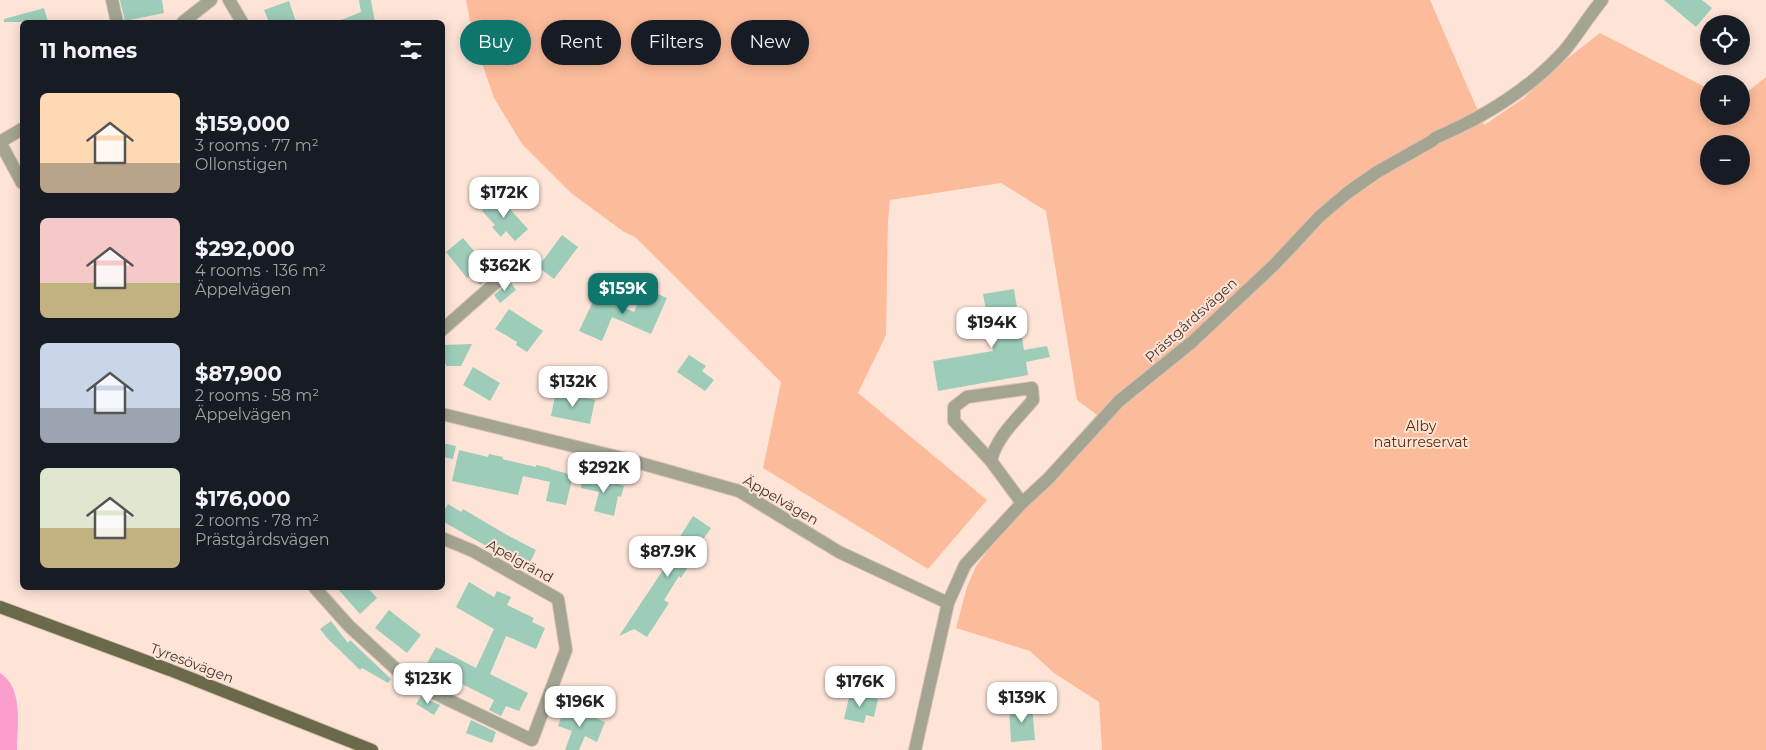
<!DOCTYPE html>
<html lang="en">
<head>
<meta charset="utf-8">
<style>
  :root { --surface:#171b24; --page:#20242c; --text:#f1f3f6; --muted:#9ea1a6; --accent:#0f766e }
  body { margin:0; font-family:Montserrat,sans-serif; background:var(--page); color:var(--text); height:100vh; display:flex; flex-direction:column; font-size:19px; white-space:nowrap }
  * { box-sizing:border-box; margin:0 }
  p { font-size:16px; color:var(--muted) }
  .icon { flex:none; width:28px; height:28px; fill:none; stroke:currentColor; stroke-width:2; stroke-linecap:round; stroke-linejoin:round }
  .map { position:relative; flex:1; overflow:hidden }
  .details { position:absolute; left:20px; top:20px; width:425px; height:570px; display:flex; flex-direction:column; background:var(--surface); border-radius:8px; box-shadow:0 2px 12px #0003 }
  .details>* { flex:none }
  .guide { position:absolute; left:460px; top:20px; width:475px; height:45px; display:flex; gap:10px }
  .controls { position:absolute; left:1700px; top:15px; display:grid; gap:10px }
  .controls a { display:grid; place-items:center; width:50px; height:50px; border-radius:50%; background:var(--surface); box-shadow:0 2px 12px #0003; font-size:25px }
  .price { position:absolute; translate:-50% -42px; padding:0 11px; border-radius:10px; background:#fff; color:#222; font-size:16px; line-height:32px; filter:drop-shadow(0 1px 2px #0008) }
  .price::after { content:''; position:absolute; left:50%; top:30px; width:15px; height:11px; margin-left:-8px; background:inherit; clip-path:polygon(0 0,100% 0,50% 100%) }
  .price.current { background:var(--accent); color:#fff }
  ul { padding:0; list-style:none }
  li { display:flex; align-items:center; gap:15px; height:125px; padding:0 20px }
  li span { display:grid; place-items:center; flex:none; width:140px; height:100px; border-radius:8px; color:#555 }
  li>.icon { margin-inline-start:auto }
  span .icon { width:60px; height:60px; fill:#fffc; stroke-width:1 }
  li b { font-size:21px }
  h2 { display:flex; justify-content:space-between; align-items:center; height:60px; padding:0 20px; font-size:21px }
  .pill { padding:0 18px; border-radius:22px; background:var(--surface); box-shadow:0 2px 12px #0003; font-size:18px; line-height:45px }
  .pill.current { background:var(--accent); color:#fff }
  .map>svg:first-child { display:block }
  .green { fill:#fcbc9b; fill-rule:evenodd }
  .water { fill:#f99dcc }
  .building { fill:#9dccb9 }
  .lines { fill:none; stroke-linecap:round; stroke-linejoin:round }
  .minor-casing { stroke:#d9c1b5; stroke-width:14 }
  .major-casing { stroke:#d9c1b5; stroke-width:14 }
  .minor { stroke:#a4a492; stroke-width:12 }
  .major { stroke:#6a6a4a; stroke-width:12 }
  .labels { text-anchor:middle; stroke-width:4; stroke-linejoin:round; paint-order:stroke }
  .street-label { font-size:14px; fill:#46352c; stroke:#fee4d7 }
  .park-label { font-size:14px; fill:#612a05; stroke:#fee4d7 }
</style>
</head>
<body>
<div class="map">
<svg width="1766" height="750" viewBox="0 0 1766 750">
  <rect width="100%" height="100%" fill="#fee4d7"/>
  <!-- green -->
  <path class="green" d="M466 0H1430L1484 125 1524 98 1546 75 1600 33 1709 89V116H1741V97L1766 77V750H1102L1099 702 1054 673 1030 651 956 628 967 587 976 566 1007 525 1101 418 1077 400 1046 211 1001 183 890 200 888 221 886 335 858 393 987 500 928 569 763 468 781 382 635 237 624 232 571 193 522 144 494 98 473 37ZM1709 144H1741V176H1709Z"/>
  <!-- water -->
  <path class="water" d="M0 673C24 688 17 726 17 750H0Z"/>
  <!-- building -->
  <path class="building" d="M120 0H162L164 13 125 21Z
    M359 0H371L375 22H336L361 12Z
    M1664 0H1702L1712 8 1696 27Z
    M289 1 296 22H269L264 10Z
    M44 8 48 22H4V19Z
    M498 196 528 229 515 241 506 231 501 237 492 227 495 225 482 211Z
    M562 235 578 247 554 279 538 267Z
    M463 238 486 265 495 256 503 265 480 285 471 275 467 278 446 252Z
    M510 281 516 290 500 303 494 295Z
    M644 288 667 298 651 334 612 317 602 341 579 331 596 295 634 312Z
    M1014 289 1024 350 1047 346 1050 357 1026 362 1028 375 938 391 933 361 993 351 983 294Z
    M509 309 543 331 527 352 516 345 517 342 495 329Z
    M472 344 461 366H446V364H442V345Z
    M689 355 706 366 702 371 714 380 705 391 677 372Z
    M473 367 500 383 490 401 463 385Z
    M556 391 595 400 590 424 551 416Z
    M442 443 456 446 453 459 442 457Z
    M459 450 488 457 489 454 503 457 502 459 536 467V465L550 468V469L573 475 566 505 546 501 550 482 523 476 518 495 452 481Z
    M584 474 624 486 621 497 618 496 614 516 594 511 599 492 581 488Z
    M448 504 461 512 463 509 507 535 536 550 527 569 442 521V514Z
    M693 516 711 528 702 541 704 542 681 578 679 576 664 600 669 603 647 637 634 629 619 636 665 567 662 565Z
    M469 582 494 597 497 591 511 597 507 605 534 618 532 622 545 628 536 649 506 636 490 674 528 693 519 711 506 706 501 716 489 710 494 700 452 679 446 690 429 682 436 670 426 665 436 647 476 668 494 629 456 607Z
    M337 588H368L377 598 360 614Z
    M389 610 421 635 407 653 375 628Z
    M331 621 348 643 350 640 391 679 388 683 362 668 360 670 327 638 320 629Z
    M850 693 878 699 874 717 866 715 864 723 844 719Z
    M421 696 440 705 434 715 416 704Z
    M1032 705 1035 740 1011 742 1009 707Z
    M565 706 605 722 597 742 585 736 579 750H565L572 731 558 726Z
    M471 720 496 732 492 743 466 733Z"/>
  <g class="lines">
    <!-- minor casing -->
    <g class="minor-casing">
      <path id="minor" d="M112 0 117 22
        M229 0 242 22
        M183 22 211 0
        M0 142 22 183
        M0 142 22 129
        M442 330 518 263
        M442 414 622 458 739 491 839 552 948 603
        M991 461C996 437 1018 418 1033 400L1032 388 967 397 954 407V421L991 461 1022 503
        M315 588 349 626 409 681 532 740 566 650 558 599 473 551 442 538
        M915 750 948 603 965 565 1022 503 1048 479 1119 401 1192 342 1275 264 1320 216 1347 193 1377 172 1432 141 1435 138C1482 118 1530 89 1565 50 1578 34 1589 16 1602 0"/>
    </g>
    <!-- major casing -->
    <g class="major-casing">
      <path id="major" d="M0 607 170 670 372 750"/>
    </g>
    <!-- minor -->
    <use href="#minor" class="minor"/>
    <!-- major -->
    <use href="#major" class="major"/>
  </g>
  <g class="labels">
    <!-- street labels -->
    <g class="street-label">
      <text transform="translate(1191 320) rotate(-42)" y="5">Prästgårdsvägen</text>
      <text transform="translate(781 500) rotate(30)" y="5">Äppelvägen</text>
      <text transform="translate(520 561) rotate(29)" y="5">Apelgränd</text>
      <text transform="translate(192 663) rotate(21)" y="5">Tyresövägen</text>
    </g>
    <!-- park labels -->
    <g class="park-label">
      <text x="1421" y="431">Alby<tspan x="1421" dy="16">naturreservat</tspan></text>
    </g>
  </g>
</svg>
<div class="controls">
<a><svg class="icon" aria-label="locate" viewBox="0 0 24 24"><circle cx="12" cy="12" r="6"/><path d="M12 2v4M12 18v4M2 12h4M18 12h4"/></svg></a>
<a>+</a>
<a>−</a>
</div>
<b class="price" style="left:504px;top:219px">$172K</b>
<b class="price" style="left:505px;top:292px">$362K</b>
<b class="price current" style="left:623px;top:315px">$159K</b>
<b class="price" style="left:992px;top:349px">$194K</b>
<b class="price" style="left:573px;top:408px">$132K</b>
<b class="price" style="left:604px;top:494px">$292K</b>
<b class="price" style="left:668px;top:578px">$87.9K</b>
<b class="price" style="left:428px;top:705px">$123K</b>
<b class="price" style="left:860px;top:708px">$176K</b>
<b class="price" style="left:1022px;top:724px">$139K</b>
<b class="price" style="left:580px;top:728px">$196K</b>
<div class="guide">
<a class="pill current">Buy</a>
<a class="pill">Rent</a>
<a class="pill">Filters</a>
<a class="pill">New</a>
</div>
<section class="details">
<h2>11 homes<svg class="icon" aria-label="filters" viewBox="0 0 24 24"><path d="M4 7h16M4 17h16"/><circle cx="9" cy="7" r="2"/><circle cx="15" cy="17" r="2"/></svg></h2>
<ul>
<li><span style="background:linear-gradient(#ffd9b3 70%,#b9a48a 0)"><svg class="icon" aria-label="home" viewBox="0 0 24 24"><path d="M3 11l9-7 9 7M6 9v11h12V9"/></svg></span><div><b>$159,000</b><p>3 rooms · 77 m²</p><p>Ollonstigen</p></div></li>
<li><span style="background:linear-gradient(#f6c9c9 65%,#c2b280 0)"><svg class="icon" aria-label="home" viewBox="0 0 24 24"><path d="M3 11l9-7 9 7M6 9v11h12V9"/></svg></span><div><b>$292,000</b><p>4 rooms · 136 m²</p><p>Äppelvägen</p></div></li>
<li><span style="background:linear-gradient(#c9d6e8 65%,#9aa5b1 0)"><svg class="icon" aria-label="home" viewBox="0 0 24 24"><path d="M3 11l9-7 9 7M6 9v11h12V9"/></svg></span><div><b>$87,900</b><p>2 rooms · 58 m²</p><p>Äppelvägen</p></div></li>
<li><span style="background:linear-gradient(#dfe7d0 60%,#c2b280 0)"><svg class="icon" aria-label="home" viewBox="0 0 24 24"><path d="M3 11l9-7 9 7M6 9v11h12V9"/></svg></span><div><b>$176,000</b><p>2 rooms · 78 m²</p><p>Prästgårdsvägen</p></div></li>
</ul>
</section>
</div>
</body>
</html>
